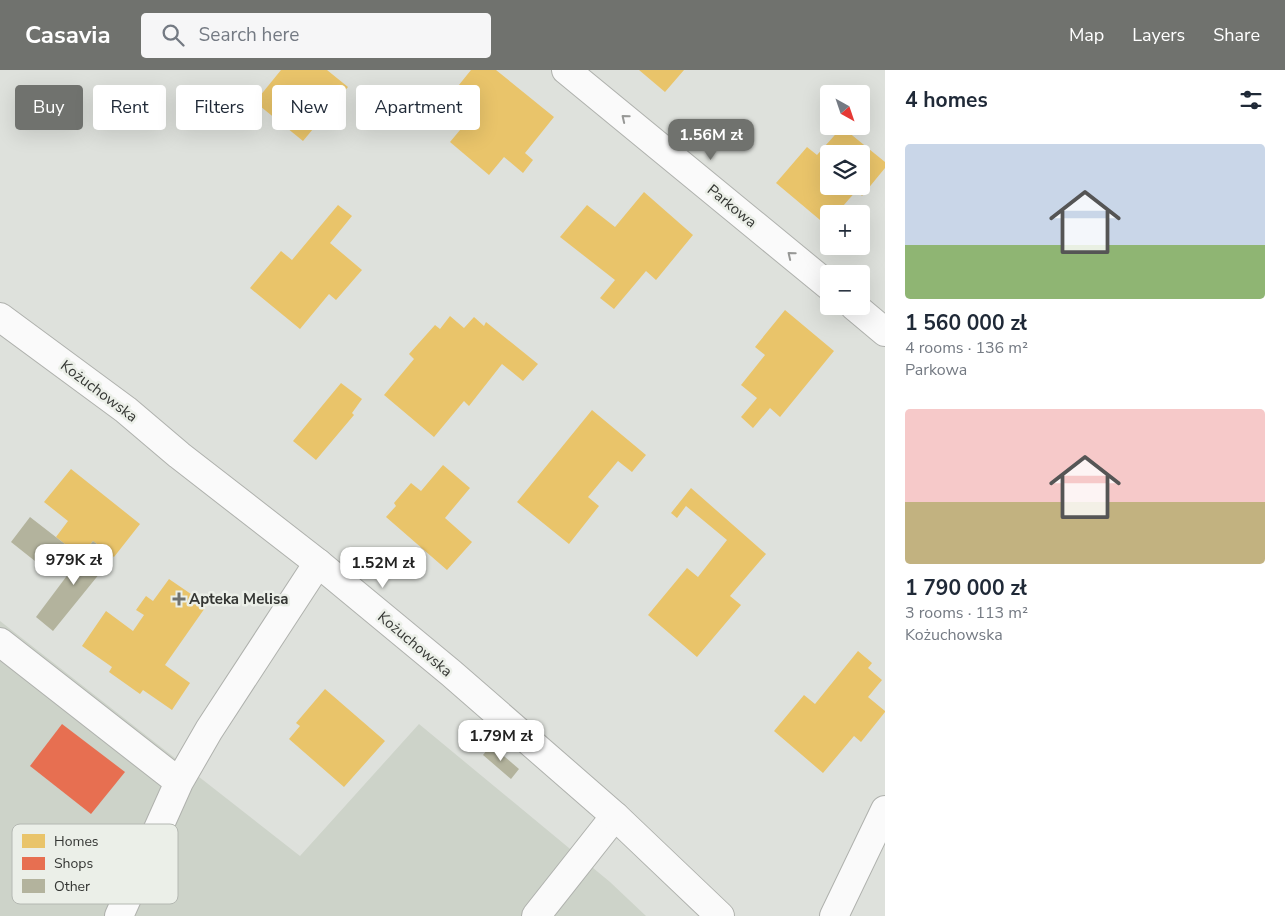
<!DOCTYPE html>
<html lang="en">
<head>
<meta charset="utf-8">
<style>
  :root { --surface:#fff; --page:#f6f6f7; --text:#1f2937; --muted:#747a83; --accent:#70726e }
  body { margin:0; font-family:"Nunito Sans",sans-serif; background:var(--page); color:var(--text); height:100vh; display:flex; flex-direction:column; font-size:19px; white-space:nowrap }
  * { box-sizing:border-box; margin:0 }
  p { font-size:16px; color:var(--muted) }
  .icon { flex:none; width:28px; height:28px; fill:none; stroke:currentColor; stroke-width:2; stroke-linecap:round; stroke-linejoin:round }
  .map { position:relative; flex:1; overflow:hidden }
  .details { display:flex; flex-direction:column; background:var(--surface); width:400px }
  .details>* { flex:none }
  .guide { position:absolute; left:15px; top:15px; width:475px; height:45px; display:flex; gap:10px }
  .needle { width:32px; rotate:140deg }
  .tools { position:absolute; left:820px; top:15px; display:grid; gap:10px }
  .tools a { display:grid; place-items:center; width:50px; height:50px; border-radius:5px; background:var(--surface); box-shadow:0 5px 20px #0002; font-size:25px }
  .price { position:absolute; translate:-50% -42px; padding:0 11px; border-radius:10px; background:#fff; color:#222; font-size:16px; line-height:32px; filter:drop-shadow(0 1px 2px #0008) }
  .price::after { content:''; position:absolute; left:50%; top:30px; width:15px; height:11px; margin-left:-8px; background:inherit; clip-path:polygon(0 0,100% 0,50% 100%) }
  .price.selected { background:var(--accent); color:#fff }
  ul { padding:0; list-style:none }
  li { display:grid; align-content:center; gap:10px; height:265px; padding:0 20px }
  li span { display:grid; place-items:center; height:155px; border-radius:5px; color:#555 }
  li>.icon { margin-inline-start:auto }
  span .icon { width:90px; height:90px; fill:#fffc; stroke-width:1 }
  li b { font-size:21px }
  h2 { display:flex; justify-content:space-between; align-items:center; height:60px; padding:0 20px; font-size:21px }
  .chip { padding:0 18px; border-radius:5px; background:var(--surface); box-shadow:0 5px 20px #0002; font-size:18px; line-height:45px }
  .chip.selected { background:var(--accent); color:#fff }
  header { display:flex; align-items:center; gap:30px; box-sizing:border-box; height:70px; padding:0 25px; background:var(--accent); color:#fff }
  header strong { font-size:24px }
  nav { display:flex; gap:28px; margin-inline-start:auto; font-size:18px }
  .search { width:350px; height:45px; background:var(--page); display:flex; align-items:center; gap:12px; box-sizing:border-box; padding:0 18px; border-radius:5px; color:var(--muted); font-size:19px }
  main { display:flex; flex:1; min-height:0 }
  .map>svg:first-child { display:block }
  .built { fill:#cdd3c9 }
  .homes { fill:#e9c46a; fill-rule:evenodd }
  .shops { fill:#e76f51 }
  .building { fill:#b3b39d }
  .lines { fill:none; stroke-linecap:round; stroke-linejoin:round }
  .minor-casing { stroke:#afb1ad; stroke-width:30 }
  .major-casing { stroke:#afb1ad; stroke-width:30 }
  .minor { stroke:#fafafa; stroke-width:28 }
  .major { stroke:#fafafa; stroke-width:28 }
  .oneway { stroke:#979896 }
  .poi-dot { fill:#70726e; stroke:#ebefe8; stroke-width:2 }
  .labels { text-anchor:middle; stroke-width:5; stroke-linejoin:round; paint-order:stroke }
  .street-label { font-size:15px; fill:#343633; stroke:#ebefe8 }
  .poi-label { font-size:15px; font-weight:bold; fill:#343633; stroke:#ebefe8; text-anchor:start }
  .key { fill:#ebefe8; stroke:#b4b8b2; stroke-width:1 }
  .key-label { font-size:14px; fill:#343633 }
</style>
</head>
<body>
<header>
<strong>Casavia</strong>
<div class="search"><svg class="icon" aria-label="search" viewBox="0 0 24 24"><circle cx="10" cy="10" r="6"/><path d="M15 15l6 6"/></svg>Search here</div>
<nav><a>Map</a><a>Layers</a><a>Share</a></nav>
</header>
<main>
<div class="map">
<svg width="885" height="846" viewBox="0 0 885 846">
  <rect width="100%" height="100%" fill="#dee1dc"/>
  <!-- built -->
  <path class="built" d="M0 551 300 786 419 654 610 812 646 846H0Z"/>
  <!-- homes -->
  <path class="homes" d="M281 0H327L348 17 303 71 255 32Z
    M471 0H496L554 47 525 83 533 90 523 103 504 87 489 105 450 72 465 54 442 36Z
    M639 0H684L665 22Z
    M842 57 885 92V98L862 126 857 120 836 144H829V151L826 155 776 113 807 77 817 85ZM829 84H861V116H829Z
    M644 122 693 165 656 210 646 201 614 239 600 228 615 210 560 167 587 135 615 157Z
    M338 135 352 146 330 173 362 200 336 230 329 224 300 259 250 218 281 181 292 190Z
    M785 240 834 281 780 347 770 338 753 358 741 347 757 328 741 315 765 285 755 277Z
    M450 246 464 258 474 247 484 256 486 252 538 294 523 311 502 294 469 336 464 331 434 367 384 325 414 289 409 284 435 255 440 259Z
    M341 313 362 329 352 343 354 345 316 390 293 371Z
    M592 340 646 385 632 402 618 391 588 427 599 436 569 474 517 432Z
    M443 395 470 418 445 448 472 472 447 500 386 447 396 436 394 433 411 413 421 421Z
    M71 399 140 454 114 487 93 471 79 488 69 479 70 478 56 467 68 451 44 432Z
    M691 418 766 484 730 526 741 535 697 587 648 545 687 498 698 507 727 470 686 436 677 448 671 443Z
    M169 509 207 535 165 595 190 613 172 640 143 620 140 624 109 602 112 597 82 576 106 541 133 561 144 545 136 540 146 526 153 531Z
    M858 581 872 593 868 598 882 610 868 627 885 641V642L861 672 854 666 823 703 774 661 804 625 815 634Z
    M325 619 385 671 344 717 289 669 300 656 296 653Z"/>
  <!-- shops -->
  <path class="shops" d="M62 654 125 702 91 744 30 696Z"/>
  <!-- building -->
  <path class="building" d="M30 447 70 478 50 503 11 472Z
    M93 471 113 487 53 561 36 547Z
    M491 675 519 699 511 709 483 685Z"/>
  <g class="lines">
    <!-- minor casing -->
    <g class="minor-casing">
      <path id="minor" d="M566 0 829 216
        M854 236 885 262
        M0 572 179 712
        M119 846 179 712 209 660 318 493
        M536 846 615 746
        M834 846 885 740"/>
    </g>
    <!-- major casing -->
    <g class="major-casing">
      <path id="major" d="M0 247 126 340 179 385 318 493 451 603 615 746 720 846"/>
    </g>
    <!-- minor -->
    <use href="#minor" class="minor"/>
    <!-- major -->
    <use href="#major" class="major"/>
  </g>
  <!-- one-way arrows -->
  <defs><path id="oneway-chevron" d="M-2-3.5L2.5 0L-2 3.5" fill="none" stroke-width="1.6" stroke-linecap="round" stroke-linejoin="round" transform="scale(1.25)"/></defs>
  <g class="oneway">
    <use href="#oneway-chevron" transform="translate(625 48) rotate(-141)"/>
    <use href="#oneway-chevron" transform="translate(791 185) rotate(-141)"/>
  </g>
  <!-- markers -->
  <path class="poi-dot" d="M176.5 521.5h5v5h5v5h-5v5h-5v-5h-5v-5h5z"/>
  <g class="labels">
    <!-- street labels -->
    <g class="street-label">
      <text transform="translate(732 136) rotate(39)" y="5">Parkowa</text>
      <text transform="translate(99 321) rotate(37)" y="5">Kożuchowska</text>
      <text transform="translate(415 574) rotate(40)" y="5">Kożuchowska</text>
    </g>
    <!-- poi labels -->
    <g class="poi-label">
      <text x="189" y="534">Apteka Melisa</text>
    </g>
  </g>
  <!-- legend -->
  <rect x="12" y="754" width="166" height="80" rx="8" class="key"/>
  <rect x="22" y="764" width="23" height="14" fill="#e9c46a"/>
  <rect x="22" y="787" width="23" height="13" fill="#e76f51"/>
  <rect x="22" y="809" width="23" height="14" fill="#b3b39d"/>
  <g class="key-label">
    <text x="54" y="776">Homes</text>
    <text x="54" y="798">Shops</text>
    <text x="54" y="821">Other</text>
  </g>
</svg>
<div class="tools">
<a><svg class="needle" viewBox="-14 -14 28 28"><path d="M0-13l5 13h-10z" fill="#e53935"/><path d="M0 13l5-13h-10z" fill="#747a83"/></svg></a>
<a><svg class="icon" aria-label="layers" viewBox="0 0 24 24"><path d="M12 4l9 5-9 5-9-5zM3 14l9 5 9-5"/></svg></a>
<a>+</a>
<a>−</a>
</div>
<b class="price selected" style="left:711px;top:91px">1.56M zł</b>
<b class="price" style="left:74px;top:516px">979K zł</b>
<b class="price" style="left:383px;top:519px">1.52M zł</b>
<b class="price" style="left:501px;top:692px">1.79M zł</b>
<div class="guide">
<a class="chip selected">Buy</a>
<a class="chip">Rent</a>
<a class="chip">Filters</a>
<a class="chip">New</a>
<a class="chip">Apartment</a>
</div>
</div>
<section class="details">
<h2>4 homes<svg class="icon" aria-label="filters" viewBox="0 0 24 24"><path d="M4 7h16M4 17h16"/><circle cx="9" cy="7" r="2"/><circle cx="15" cy="17" r="2"/></svg></h2>
<ul>
<li><span style="background:linear-gradient(#c9d6e8 65%,#8fb573 0)"><svg class="icon" aria-label="home" viewBox="0 0 24 24"><path d="M3 11l9-7 9 7M6 9v11h12V9"/></svg></span><div><b>1 560 000 zł</b><p>4 rooms · 136 m²</p><p>Parkowa</p></div></li>
<li><span style="background:linear-gradient(#f6c9c9 60%,#c2b280 0)"><svg class="icon" aria-label="home" viewBox="0 0 24 24"><path d="M3 11l9-7 9 7M6 9v11h12V9"/></svg></span><div><b>1 790 000 zł</b><p>3 rooms · 113 m²</p><p>Kożuchowska</p></div></li>
</ul>
</section>
</main>
</body>
</html>
